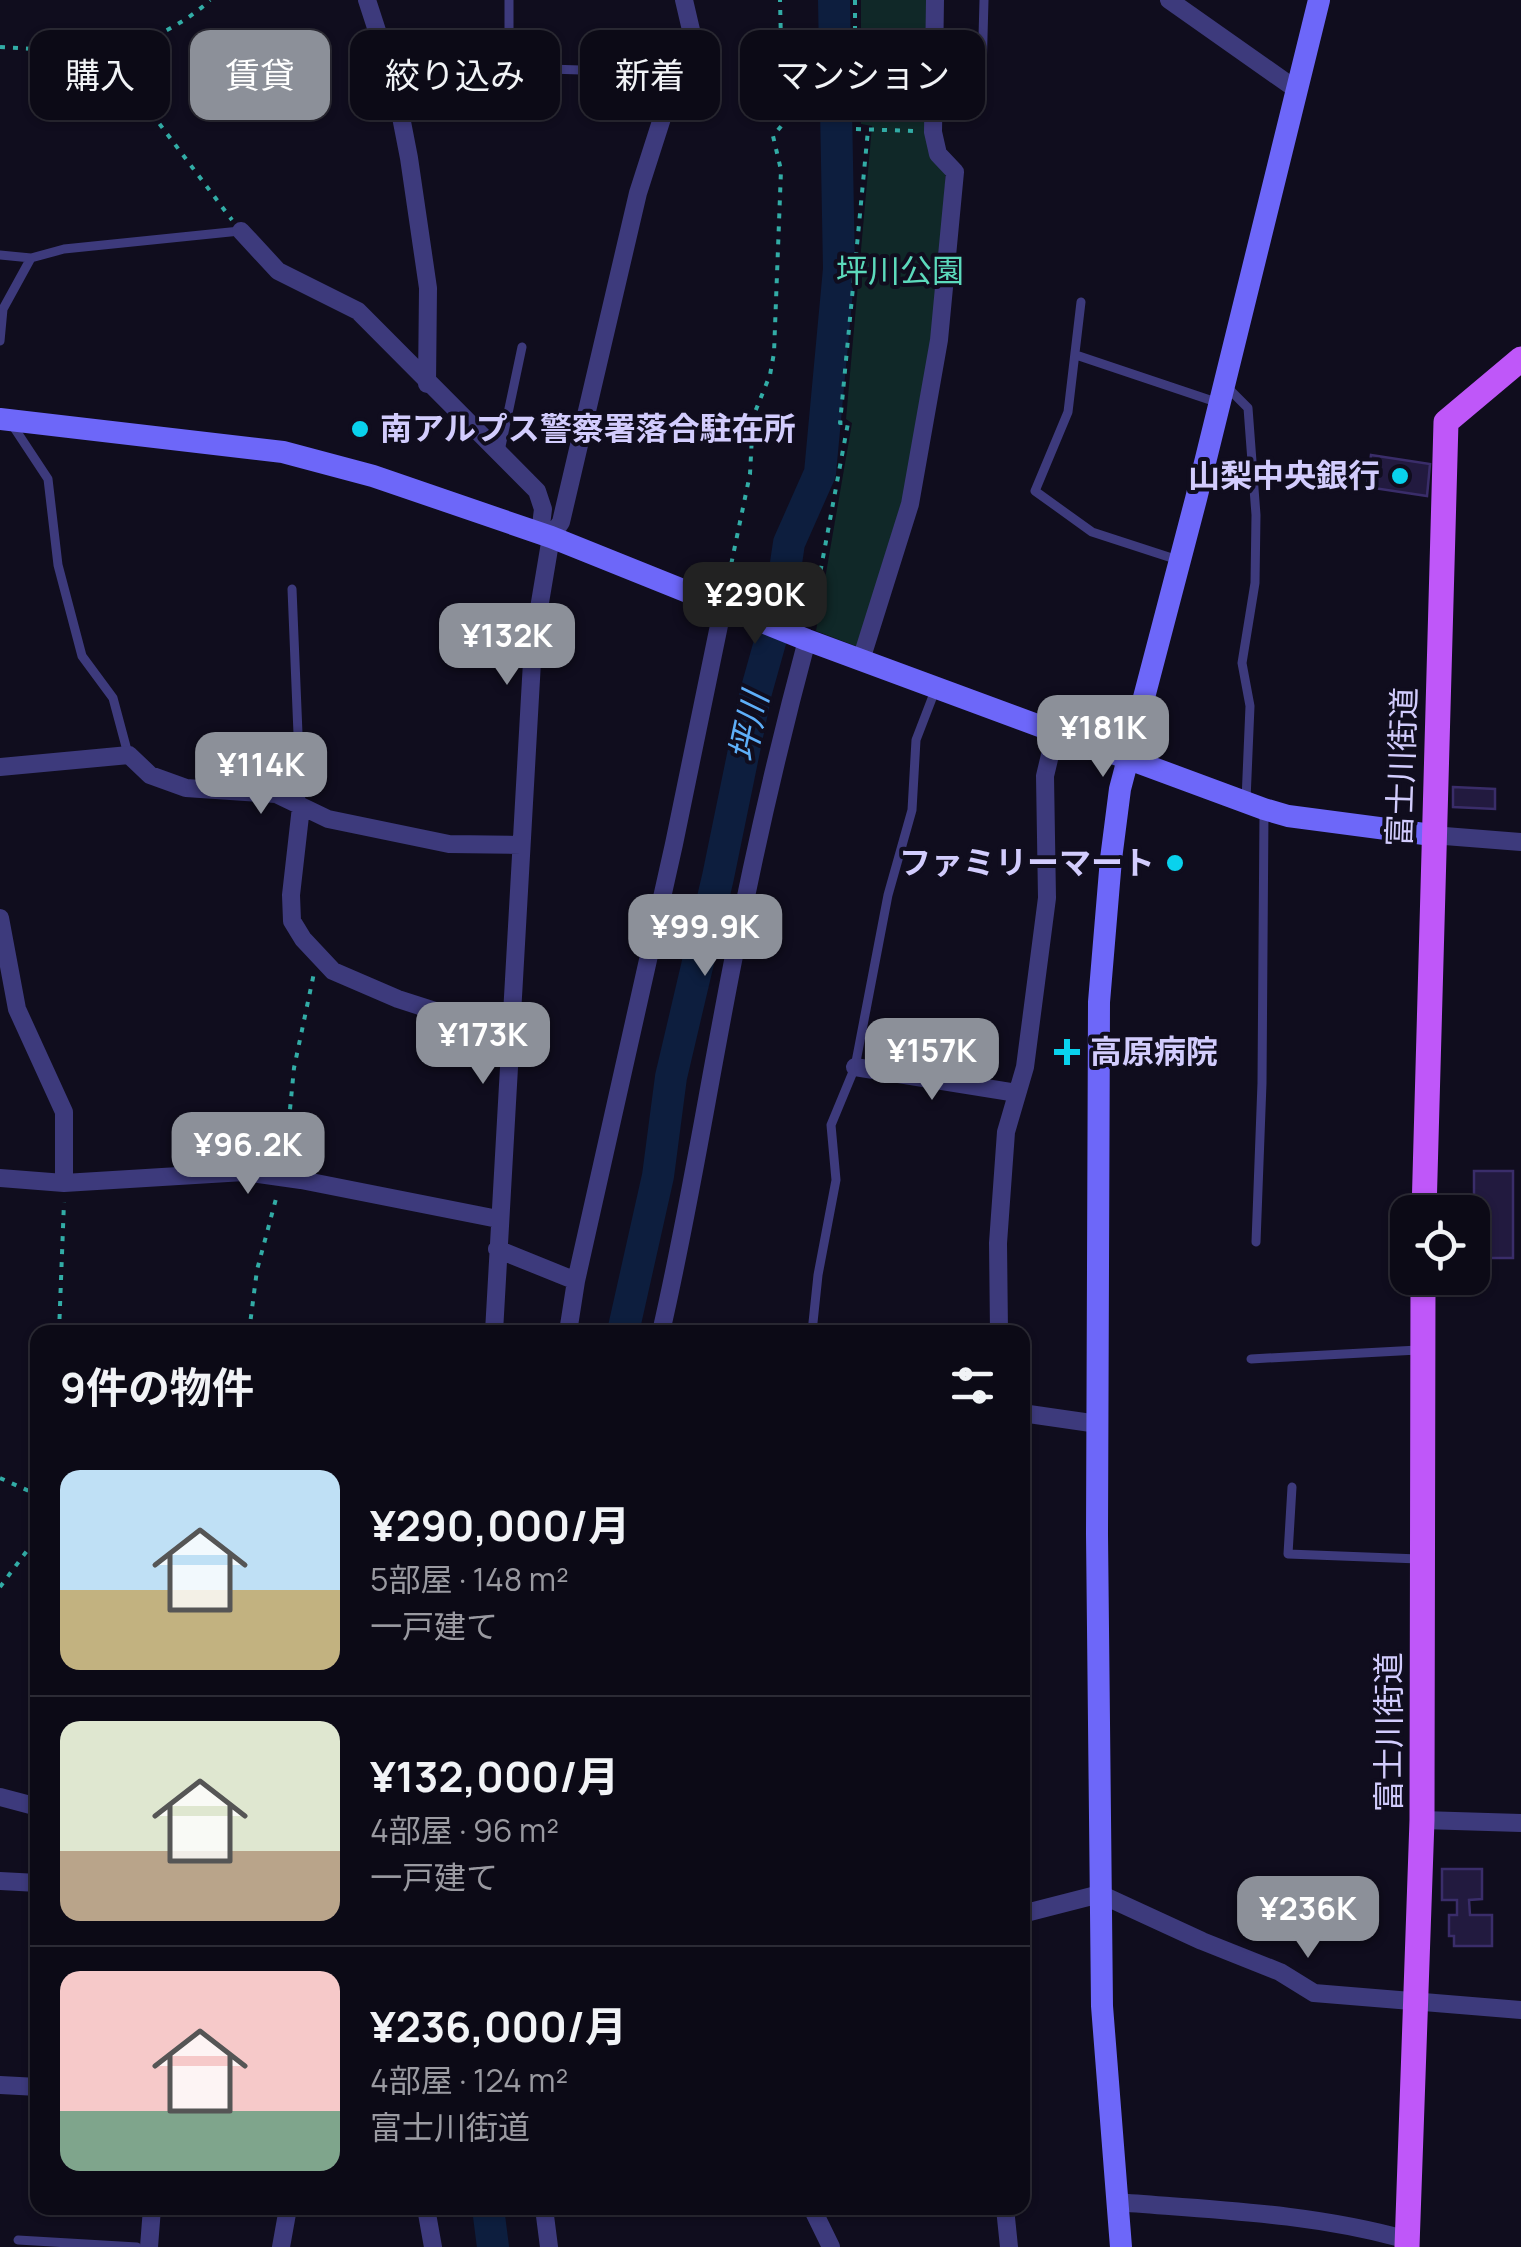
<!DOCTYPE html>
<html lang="ja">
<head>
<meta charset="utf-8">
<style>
  :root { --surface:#0c0a16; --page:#1a1823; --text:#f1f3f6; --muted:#9a9aa1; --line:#2c2b35; --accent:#8c9099 }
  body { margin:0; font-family:Manrope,"Noto Sans JP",sans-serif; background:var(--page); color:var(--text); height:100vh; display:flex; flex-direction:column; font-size:38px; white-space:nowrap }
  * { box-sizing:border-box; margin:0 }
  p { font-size:32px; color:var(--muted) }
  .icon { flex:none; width:55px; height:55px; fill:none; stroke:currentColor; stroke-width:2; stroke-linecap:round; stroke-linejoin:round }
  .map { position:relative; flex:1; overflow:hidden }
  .side { position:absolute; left:30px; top:1325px; width:1000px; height:890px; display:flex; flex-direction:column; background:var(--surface); border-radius:20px; box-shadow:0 2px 8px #0004,0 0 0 2px var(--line) }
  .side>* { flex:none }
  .guide { position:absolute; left:30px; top:30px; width:1000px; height:90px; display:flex; gap:20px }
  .buttons { position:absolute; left:1390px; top:1195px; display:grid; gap:20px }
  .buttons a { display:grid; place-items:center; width:100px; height:100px; border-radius:20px; background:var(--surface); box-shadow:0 2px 8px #0004,0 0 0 2px var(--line); font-size:50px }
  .price { position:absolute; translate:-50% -85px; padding:0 22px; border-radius:20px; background:var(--accent); color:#fff; font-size:32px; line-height:65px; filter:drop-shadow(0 2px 5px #0008) }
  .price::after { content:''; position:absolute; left:50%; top:60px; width:30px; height:22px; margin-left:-15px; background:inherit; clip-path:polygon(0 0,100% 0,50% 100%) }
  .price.selected { background:#222; color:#fff }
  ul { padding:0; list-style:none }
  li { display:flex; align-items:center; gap:30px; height:250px; padding:0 30px }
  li+li { border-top:2px solid var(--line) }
  li span { display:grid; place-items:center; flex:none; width:280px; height:200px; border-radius:20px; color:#555 }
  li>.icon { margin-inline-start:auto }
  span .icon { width:120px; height:120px; fill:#fffc; stroke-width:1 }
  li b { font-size:42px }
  h2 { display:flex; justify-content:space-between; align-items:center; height:120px; padding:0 30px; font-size:42px }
  .chip { padding:0 35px; border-radius:20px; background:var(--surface); box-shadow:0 2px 8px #0004,0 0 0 2px var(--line); font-size:35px; line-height:90px }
  .chip.selected { background:var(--accent); color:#fff }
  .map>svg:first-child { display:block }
  .green { fill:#102828 }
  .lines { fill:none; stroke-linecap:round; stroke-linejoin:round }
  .river { stroke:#0d1e3e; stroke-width:32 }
  .building { fill:#221a3f; stroke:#3a2d6a; stroke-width:2.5 }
  .path { stroke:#32aca6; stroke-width:4; stroke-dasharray:5 8; stroke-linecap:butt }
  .lane { stroke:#3d3a7c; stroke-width:9 }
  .street { stroke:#3d3a7c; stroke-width:18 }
  .secondary { stroke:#6d67f9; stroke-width:22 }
  .primary { stroke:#bf57f9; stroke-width:25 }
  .poi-dot { fill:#09d2ed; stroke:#100d1e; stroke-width:4 }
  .labels { text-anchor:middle; stroke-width:8; stroke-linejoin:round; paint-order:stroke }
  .park-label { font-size:32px; fill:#5cdabc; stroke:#100d1e }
  .poi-label { font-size:32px; font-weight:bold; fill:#d2ccfd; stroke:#100d1e; text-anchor:start }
  .street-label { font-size:32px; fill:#d2ccfd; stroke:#100d1e }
  .water-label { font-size:35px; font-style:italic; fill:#5eaff9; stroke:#100d1e }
</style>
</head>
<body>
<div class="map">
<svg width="1521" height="2247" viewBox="0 0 1521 2247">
  <rect width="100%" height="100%" fill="#100d1e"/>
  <!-- green -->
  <path class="green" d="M861 0H931L930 49 946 170 935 338 906 503 861 648 816 631 852 423 846 419 872 126 861 124Z"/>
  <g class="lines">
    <!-- river -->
    <path class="river" d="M623 1332 658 1176 671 1077 718 877 756 692 779 610 789 543 820 473 839 269 834 0
      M488 2208 493 2247"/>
  </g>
  <!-- building -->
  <path class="building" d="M1371 455 1430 464 1427 496 1367 487Z
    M1453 787 1495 789V809L1453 807Z
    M1474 1171H1513V1258H1474Z
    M1442 1869H1482V1899L1469 1900 1470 1915H1492V1946H1454V1936H1449V1915H1457V1900H1442Z"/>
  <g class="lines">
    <!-- path -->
    <path class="path" d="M855 0V129L916 131
      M0 47 106 53 232 220
      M106 53C141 45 184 25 210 0
      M726 589 750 474 753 417 770 375 774 353 781 170 773 136 783 124 780 0
      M811 622 848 423H840L868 130
      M285 1161 294 1068 314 973
      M59 1332 64 1202
      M249 1332 257 1270 277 1195
      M0 1478 38 1495
      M0 1587 38 1536"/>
    <!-- lane -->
    <path class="lane" d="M509 0V56L515 68 581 70 677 82
      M935 73 982 74 984 0
      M0 255 31 258 64 249 240 231
      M1081 302 1068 412 1035 491 1092 532 1178 560
      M0 341 3 309 31 258
      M1076 355 1219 403
      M1225 385 1248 408 1256 515 1255 583 1242 663 1250 706 1246 800
      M13 426 48 479 58 565 82 656 113 698 128 754
      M500 451 522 347
      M292 589 301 806
      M1256 1242 1262 1083 1264 811
      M812 1332 818 1275 836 1180 831 1125 855 1067 888 895 912 810 916 740 936 688
      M1251 1359 1418 1350
      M1292 1487 1288 1554 1419 1559
      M18 2240 137 2247"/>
    <!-- street -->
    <path class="street" d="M367 0 395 86 409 158 428 288 427 384
      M1169 0 1297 90
      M241 231 278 271 358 311 537 491 543 509 540 534
      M861 660 910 504 939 340 955 172 938 154 933 132 935 0
      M0 767 129 755 150 775 186 788 276 794 328 819 449 844 521 845
      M301 807 291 895 292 921 303 939 333 971 398 999 510 1035
      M1432 835 1521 842
      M0 918 17 1009 64 1112V1183
      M855 1067 1017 1093
      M0 1178 64 1183 244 1172 301 1180 498 1219
      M497 1249 576 1281
      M494 1332 533 644 551 537 561 522 638 193 664 112 685 70 691 30 684 0
      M568 1332 576 1281 674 844 723 606
      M661 1332C689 1211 708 1088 732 966 753 857 778 748 807 640
      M999 1332 998 1243 1006 1132 1025 1067 1047 898 1045 776 1055 734
      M1022 1413 1098 1424
      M0 1797 38 1807
      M1422 1820 1521 1823
      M0 1881 38 1883
      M1022 1914 1100 1894 1202 1941 1280 1972 1314 1993 1521 2010
      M0 2085 38 2087
      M1116 2202C1215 2210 1312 2213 1408 2240
      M426 2208 433 2247
      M544 2208 549 2247
      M812 2208 831 2247
      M1005 2208 1009 2247
      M149 2247 152 2208
      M281 2247 288 2208"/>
    <!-- secondary -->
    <path class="secondary" d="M0 419 283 452 373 476 551 537 807 640 1264 809 1288 816 1432 835
      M1121 2247 1102 2006 1097 1534 1099 1002 1111 859 1120 789 1196 499 1319 0"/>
    <!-- primary -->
    <path class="primary" d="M1424 1212 1446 422 1521 359
      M1407 2247 1422 1820 1423 1278"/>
  </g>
  <!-- markers -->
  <g class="poi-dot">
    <circle cx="360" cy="429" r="10"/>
    <circle cx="1400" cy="476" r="10"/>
    <circle cx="1175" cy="863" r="10"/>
    <path d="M1062 1037h10v10h10v10h-10v10h-10v-10h-10v-10h10z"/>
  </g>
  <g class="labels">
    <!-- park labels -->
    <g class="park-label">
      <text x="900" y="282">坪川公園</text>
    </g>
    <!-- poi labels -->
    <g class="poi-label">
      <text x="380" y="440">南アルプス警察署落合駐在所</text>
      <text x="1380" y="487" text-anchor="end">山梨中央銀行</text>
      <text x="1155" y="874" text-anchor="end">ファミリーマート</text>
      <text x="1090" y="1063">高原病院</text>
    </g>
    <!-- street labels -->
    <g class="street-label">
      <text transform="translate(1402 767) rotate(-88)" y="11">富士川街道</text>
      <text transform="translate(1389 1732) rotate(-90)" y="11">富士川街道</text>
    </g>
    <!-- water labels -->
    <g class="water-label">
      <text transform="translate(749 727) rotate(-78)" y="12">坪川</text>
    </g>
  </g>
</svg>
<div class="buttons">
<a><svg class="icon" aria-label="locate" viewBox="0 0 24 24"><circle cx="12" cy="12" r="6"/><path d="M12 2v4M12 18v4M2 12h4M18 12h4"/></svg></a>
</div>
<b class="price selected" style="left:755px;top:647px">¥290K</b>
<b class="price" style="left:507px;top:688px">¥132K</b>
<b class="price" style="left:1103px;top:780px">¥181K</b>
<b class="price" style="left:261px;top:817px">¥114K</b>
<b class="price" style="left:705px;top:979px">¥99.9K</b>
<b class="price" style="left:483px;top:1087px">¥173K</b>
<b class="price" style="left:932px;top:1103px">¥157K</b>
<b class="price" style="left:248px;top:1197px">¥96.2K</b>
<b class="price" style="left:1308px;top:1961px">¥236K</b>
<div class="guide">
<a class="chip">購入</a>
<a class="chip selected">賃貸</a>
<a class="chip">絞り込み</a>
<a class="chip">新着</a>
<a class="chip">マンション</a>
</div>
<section class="side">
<h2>9件の物件<svg class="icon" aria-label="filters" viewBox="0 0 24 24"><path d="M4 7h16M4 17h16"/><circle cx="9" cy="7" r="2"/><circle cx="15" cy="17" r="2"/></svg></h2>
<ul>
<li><span style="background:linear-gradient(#bfe0f5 60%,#c2b280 0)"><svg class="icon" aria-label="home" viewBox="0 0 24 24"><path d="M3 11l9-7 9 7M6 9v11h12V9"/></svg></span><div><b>¥290,000/月</b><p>5部屋 · 148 m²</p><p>一戸建て</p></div></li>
<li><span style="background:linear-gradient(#dfe7d0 65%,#b9a48a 0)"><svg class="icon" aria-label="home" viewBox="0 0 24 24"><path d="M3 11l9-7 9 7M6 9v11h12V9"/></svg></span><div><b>¥132,000/月</b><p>4部屋 · 96 m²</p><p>一戸建て</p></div></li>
<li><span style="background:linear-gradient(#f6c9c9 70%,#7fa58c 0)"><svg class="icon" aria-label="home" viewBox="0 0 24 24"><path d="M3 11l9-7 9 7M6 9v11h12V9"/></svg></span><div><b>¥236,000/月</b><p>4部屋 · 124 m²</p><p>富士川街道</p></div></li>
</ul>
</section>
</div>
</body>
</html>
